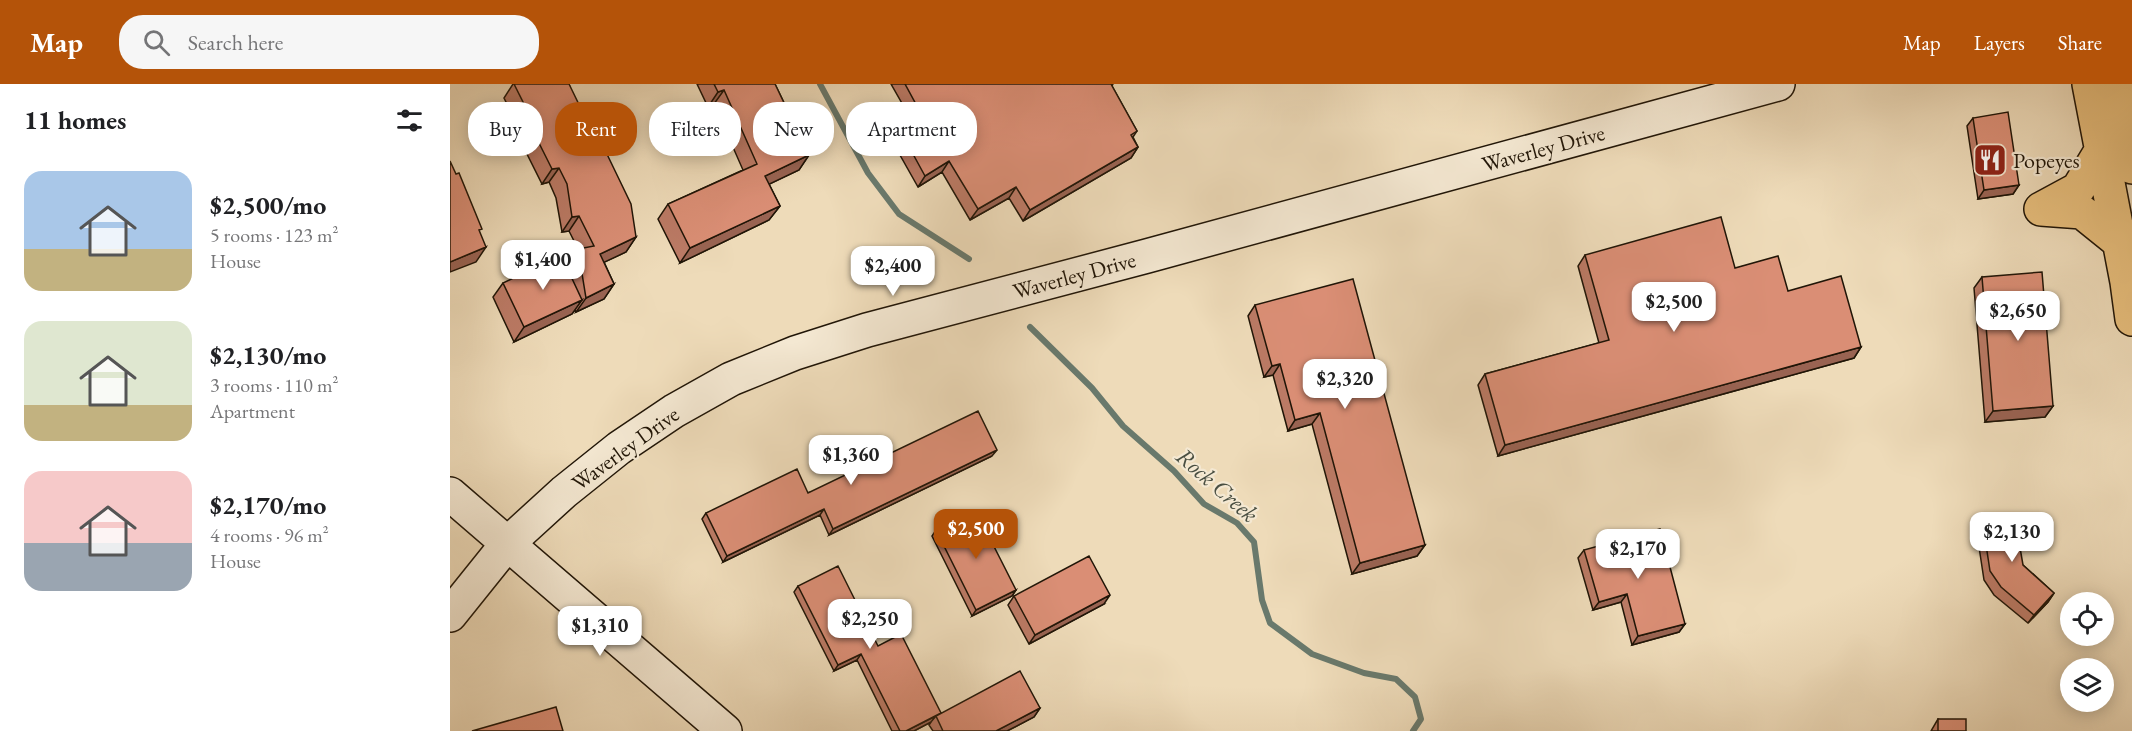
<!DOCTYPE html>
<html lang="en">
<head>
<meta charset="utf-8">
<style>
  :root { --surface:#fff; --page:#f6f6f6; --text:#202124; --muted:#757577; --accent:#b45309 }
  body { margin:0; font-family:"EB Garamond",serif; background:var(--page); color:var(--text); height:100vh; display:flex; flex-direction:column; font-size:22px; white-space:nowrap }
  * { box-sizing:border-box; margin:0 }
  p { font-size:20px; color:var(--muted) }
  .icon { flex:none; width:33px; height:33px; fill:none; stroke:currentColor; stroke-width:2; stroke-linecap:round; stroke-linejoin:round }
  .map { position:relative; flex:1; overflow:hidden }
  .drawer { display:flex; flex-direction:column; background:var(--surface); width:450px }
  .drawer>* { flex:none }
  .guide { position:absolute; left:18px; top:18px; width:570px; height:54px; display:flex; gap:12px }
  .fabs { position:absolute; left:1610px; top:508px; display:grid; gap:12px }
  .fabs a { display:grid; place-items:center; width:54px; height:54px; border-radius:50%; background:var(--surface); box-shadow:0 3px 15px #0003; font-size:30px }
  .price { position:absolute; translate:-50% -51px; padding:0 14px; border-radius:12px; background:#fff; color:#222; font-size:20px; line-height:39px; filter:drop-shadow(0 2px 3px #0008) }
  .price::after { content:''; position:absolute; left:50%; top:36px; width:18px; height:14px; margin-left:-9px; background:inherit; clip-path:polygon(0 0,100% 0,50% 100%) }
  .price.selected { background:var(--accent); color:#fff }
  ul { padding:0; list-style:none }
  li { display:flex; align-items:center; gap:18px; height:150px; padding:0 24px }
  li span { display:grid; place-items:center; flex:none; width:168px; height:120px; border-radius:18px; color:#555 }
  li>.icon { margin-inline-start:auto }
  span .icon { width:72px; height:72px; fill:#fffc; stroke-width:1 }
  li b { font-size:26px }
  h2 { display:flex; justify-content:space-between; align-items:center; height:72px; padding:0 24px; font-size:26px }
  .tag { padding:0 21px; border-radius:24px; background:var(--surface); box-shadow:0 3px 15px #0003; font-size:21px; line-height:54px }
  .tag.selected { background:var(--accent); color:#fff }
  header { display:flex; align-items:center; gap:36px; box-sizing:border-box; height:84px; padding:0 30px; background:var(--accent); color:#fff }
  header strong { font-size:28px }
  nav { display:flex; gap:33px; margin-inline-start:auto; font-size:21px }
  .search { width:420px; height:54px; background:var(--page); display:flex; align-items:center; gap:15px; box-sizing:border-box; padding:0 21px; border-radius:24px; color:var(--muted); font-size:22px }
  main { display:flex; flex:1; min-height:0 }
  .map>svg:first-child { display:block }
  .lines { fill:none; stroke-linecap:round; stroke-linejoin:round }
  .stream { stroke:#69796c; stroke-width:6 }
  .secondary-casing { stroke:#201507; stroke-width:36 }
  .primary-casing { stroke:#201507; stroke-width:36 }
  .secondary { stroke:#f4e8d2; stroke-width:33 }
  .primary { stroke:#e7be7c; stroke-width:33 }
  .wall { fill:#bb7a65; stroke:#201507; stroke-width:1.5 }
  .shaded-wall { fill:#996352; stroke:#201507; stroke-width:1.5 }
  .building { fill:#da8e75; stroke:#201507; stroke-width:1.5 }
  .labels { text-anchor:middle; stroke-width:4.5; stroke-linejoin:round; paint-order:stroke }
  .street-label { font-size:22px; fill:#201507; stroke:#f4e8d2 }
  .poi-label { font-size:22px; fill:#201507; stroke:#f4e8d2; text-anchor:start }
  .water-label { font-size:24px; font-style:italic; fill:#4a4f42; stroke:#f4e8d2 }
</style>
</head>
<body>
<header>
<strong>Map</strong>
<div class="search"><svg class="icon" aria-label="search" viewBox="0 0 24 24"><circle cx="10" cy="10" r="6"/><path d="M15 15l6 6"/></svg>Search here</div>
<nav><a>Map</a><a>Layers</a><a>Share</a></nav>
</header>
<main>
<section class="drawer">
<h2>11 homes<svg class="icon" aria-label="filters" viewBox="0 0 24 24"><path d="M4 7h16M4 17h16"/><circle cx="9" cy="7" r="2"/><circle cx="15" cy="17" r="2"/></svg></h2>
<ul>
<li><span style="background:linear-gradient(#a9c7e8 65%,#c2b280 0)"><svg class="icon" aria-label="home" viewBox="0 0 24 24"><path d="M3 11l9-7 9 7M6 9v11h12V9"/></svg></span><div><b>$2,500/mo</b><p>5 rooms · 123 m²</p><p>House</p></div></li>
<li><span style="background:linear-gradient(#dfe7d0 70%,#c2b280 0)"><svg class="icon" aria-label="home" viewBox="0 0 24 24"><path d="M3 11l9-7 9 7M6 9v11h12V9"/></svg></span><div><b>$2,130/mo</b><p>3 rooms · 110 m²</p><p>Apartment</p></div></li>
<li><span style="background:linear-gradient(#f6c9c9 60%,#9aa5b1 0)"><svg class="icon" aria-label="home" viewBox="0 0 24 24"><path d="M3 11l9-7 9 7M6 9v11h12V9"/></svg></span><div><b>$2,170/mo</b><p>4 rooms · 96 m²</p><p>House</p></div></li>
</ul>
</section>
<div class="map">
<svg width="1682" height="647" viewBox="0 0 1682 647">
  <rect width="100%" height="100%" fill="#eedbb9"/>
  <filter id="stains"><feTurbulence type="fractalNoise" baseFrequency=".00333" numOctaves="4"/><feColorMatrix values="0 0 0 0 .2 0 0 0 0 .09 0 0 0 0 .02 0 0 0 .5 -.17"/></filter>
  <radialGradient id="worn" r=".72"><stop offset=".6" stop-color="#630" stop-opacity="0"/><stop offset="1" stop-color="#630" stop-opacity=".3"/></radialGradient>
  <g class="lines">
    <!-- stream -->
    <path class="stream" d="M370 0 418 89 449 130 519 175
      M580 243 642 304 673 342 724 387 754 420 787 439 804 458 812 516 820 539 862 570 914 589 946 595 965 613 971 635 963 647"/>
    <!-- secondary casing -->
    <g class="secondary-casing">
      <path id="secondary" d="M0 410 275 647
        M0 531 57 460 114 408 169 364 224 327 281 295 345 269 417 246 697 172 1328 0"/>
    </g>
    <!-- primary casing -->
    <g class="primary-casing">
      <path id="primary" d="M1639 0 1677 198 1682 235
        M1667 0 1682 83
        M1591 125 1632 128 1668 157
        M1591 125 1628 105 1651 67"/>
    </g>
    <!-- secondary -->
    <use href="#secondary" class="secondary"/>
    <!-- primary -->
    <use href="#primary" class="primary"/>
  </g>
  <!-- wall -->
  <path class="wall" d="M63 0H119L141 66 186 153 176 168 154 178 164 200 154 215 126 228 125 226 122 230 64 258 43 213 53 199 119 188 117 179 128 165 119 147 112 148 106 114 99 98 92 100 73 62V52L54 14Z
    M247 0H325L359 71 349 86 319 100 330 122 319 136 230 179 208 135 218 120 293 86 264 20 258 23Z
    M441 0H663L662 2 687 47 683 53 688 63 681 74 573 137 559 114 520 136 492 88 468 103 437 48 445 37 458 30Z
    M1523 34 1569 101 1563 110 1528 115 1517 42Z
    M1135 171 1285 184 1338 207 1411 263 1404 274 1048 372 1028 301 1035 290 1149 259 1128 182Z
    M1532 193 1603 322 1595 333 1535 338 1524 204Z
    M805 221 975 461 967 472 902 490 862 340 838 347 823 291 814 293 798 232Z
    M542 372 379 451 370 431 273 478 252 435 256 429Z
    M1532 434 1573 481 1604 509 1598 518 1578 539 1544 511 1534 496 1526 443Z
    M486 446 566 506 562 512 522 532 482 452Z
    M1134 466 1235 540 1229 548 1182 561 1171 518 1143 526 1128 474Z
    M348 502 428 562 491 629 590 624 584 633 557 647H483L479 641 481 638 464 647H442L407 576 384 587 344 508Z
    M564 512 654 520 579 560 558 521Z
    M1488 635 1516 647H1481Z"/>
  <!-- shaded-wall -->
  <path class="shaded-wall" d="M274 6 264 20 258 23 268 8Z
    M688 63 681 74 573 137 580 126Z
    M359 71 349 86 305 107 315 92Z
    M499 77 492 88 468 103 475 92Z
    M109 84 99 98 92 100 102 85Z
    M1569 101 1563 110 1528 115 1534 106Z
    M566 103 559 114 520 136 528 125Z
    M330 122 319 136 230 179 240 164Z
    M129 132 119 147 112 148 122 133Z
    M186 153 176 168 140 185 150 170Z
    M36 163 26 178 0 188V178Z
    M164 200 154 215 126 228 136 214Z
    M132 216 122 230 64 258 74 243Z
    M1411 263 1404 274 1048 372 1055 361Z
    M830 280 823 291 814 293 822 282Z
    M1603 322 1595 333 1535 338 1543 327Z
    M870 329 862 340 838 347 845 336Z
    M547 366 542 372 379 451 383 445Z
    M374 425 370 431 273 478 277 472Z
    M975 461 967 472 902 490 910 479Z
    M566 506 562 512 522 532 526 526Z
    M1604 509 1598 518 1578 539 1584 531Z
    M1177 510 1171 518 1143 526 1149 518Z
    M660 511 654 520 579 560 585 551Z
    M1235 540 1229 548 1182 561 1188 552Z
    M411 570 407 576 384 587 388 581Z
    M590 624 584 633 557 647H546Z
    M486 632 481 638 464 647H456Z"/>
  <!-- building -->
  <path class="building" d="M64 0H119L136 35 141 66 154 64 181 120 186 153 150 170 164 200 136 214 128 165 144 162 129 132 122 133 117 100 109 84 102 85 83 47V38Z
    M264 0H325L359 71 315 92 330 122 240 164 218 120 307 80 274 6 268 8Z
    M455 0H662H661L687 47 681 51 688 63 580 126 566 103 528 125 499 77 475 92 445 37 468 24Z
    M1558 28 1569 101 1534 106 1523 34Z
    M0 77 6 90 9 89 32 145 29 146 36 163 0 178Z
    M1271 133 1285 184 1328 172 1338 207 1391 192 1411 263 1055 361 1035 290 1159 256 1135 171Z
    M111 171 132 216 74 243 53 199Z
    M1592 188 1603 322 1543 327 1532 193Z
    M903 195 975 461 910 479 870 329 845 336 830 280 822 282 805 221Z
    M528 327 547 366 383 445 374 425 277 472 256 429 347 385 358 409Z
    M526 427 566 506 526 526 486 446Z
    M1564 429 1573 481 1604 509 1584 531 1551 503 1540 487 1532 434Z
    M1210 445 1235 540 1188 552 1177 510 1149 518 1134 466Z
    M639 472 660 511 585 551 564 512Z
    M388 482 428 562 451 550 491 629 456 647H450L411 570 388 581 348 502Z
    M570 587 590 624 546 647H493L486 632Z
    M106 623 113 647H22Z
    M1488 635H1516V647H1488Z"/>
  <!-- icons -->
  <defs>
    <g id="restaurant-square" transform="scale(1.725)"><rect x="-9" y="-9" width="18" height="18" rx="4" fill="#8f2418" stroke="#f4e8d2"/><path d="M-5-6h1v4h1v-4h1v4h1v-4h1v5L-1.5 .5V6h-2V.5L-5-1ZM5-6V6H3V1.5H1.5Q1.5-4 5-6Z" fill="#fff"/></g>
  </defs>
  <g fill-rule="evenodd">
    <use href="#restaurant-square" x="1540" y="76"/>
  </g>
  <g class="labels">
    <!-- street labels -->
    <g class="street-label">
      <text transform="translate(1093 64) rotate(-15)" y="8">Waverley Drive</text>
      <text transform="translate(624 191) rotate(-15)" y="8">Waverley Drive</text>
      <text transform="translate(175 364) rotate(-36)" y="8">Waverley Drive</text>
    </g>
    <!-- poi labels -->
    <g class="poi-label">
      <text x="1563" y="84">Popeyes</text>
    </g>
    <!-- water labels -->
    <g class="water-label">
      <text transform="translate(767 401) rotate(41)" y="8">Rock Creek</text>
    </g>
  </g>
  <rect width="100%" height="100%" filter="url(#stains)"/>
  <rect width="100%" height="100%" fill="url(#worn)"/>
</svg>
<div class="fabs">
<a><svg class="icon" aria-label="locate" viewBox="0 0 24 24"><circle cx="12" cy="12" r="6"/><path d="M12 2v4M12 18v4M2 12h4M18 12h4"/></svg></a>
<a><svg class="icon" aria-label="layers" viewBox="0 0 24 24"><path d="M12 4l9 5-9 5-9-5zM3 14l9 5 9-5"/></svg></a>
</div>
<b class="price" style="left:93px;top:207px">$1,400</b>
<b class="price" style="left:443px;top:213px">$2,400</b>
<b class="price" style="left:1224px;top:249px">$2,500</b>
<b class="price" style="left:1568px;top:258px">$2,650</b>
<b class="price" style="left:895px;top:326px">$2,320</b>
<b class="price" style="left:401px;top:402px">$1,360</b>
<b class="price selected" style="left:526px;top:476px">$2,500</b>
<b class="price" style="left:1562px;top:479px">$2,130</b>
<b class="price" style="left:1188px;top:496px">$2,170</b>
<b class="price" style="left:420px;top:566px">$2,250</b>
<b class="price" style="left:150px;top:573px">$1,310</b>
<div class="guide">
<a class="tag">Buy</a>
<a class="tag selected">Rent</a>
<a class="tag">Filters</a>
<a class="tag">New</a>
<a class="tag">Apartment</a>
</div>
</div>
</main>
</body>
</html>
